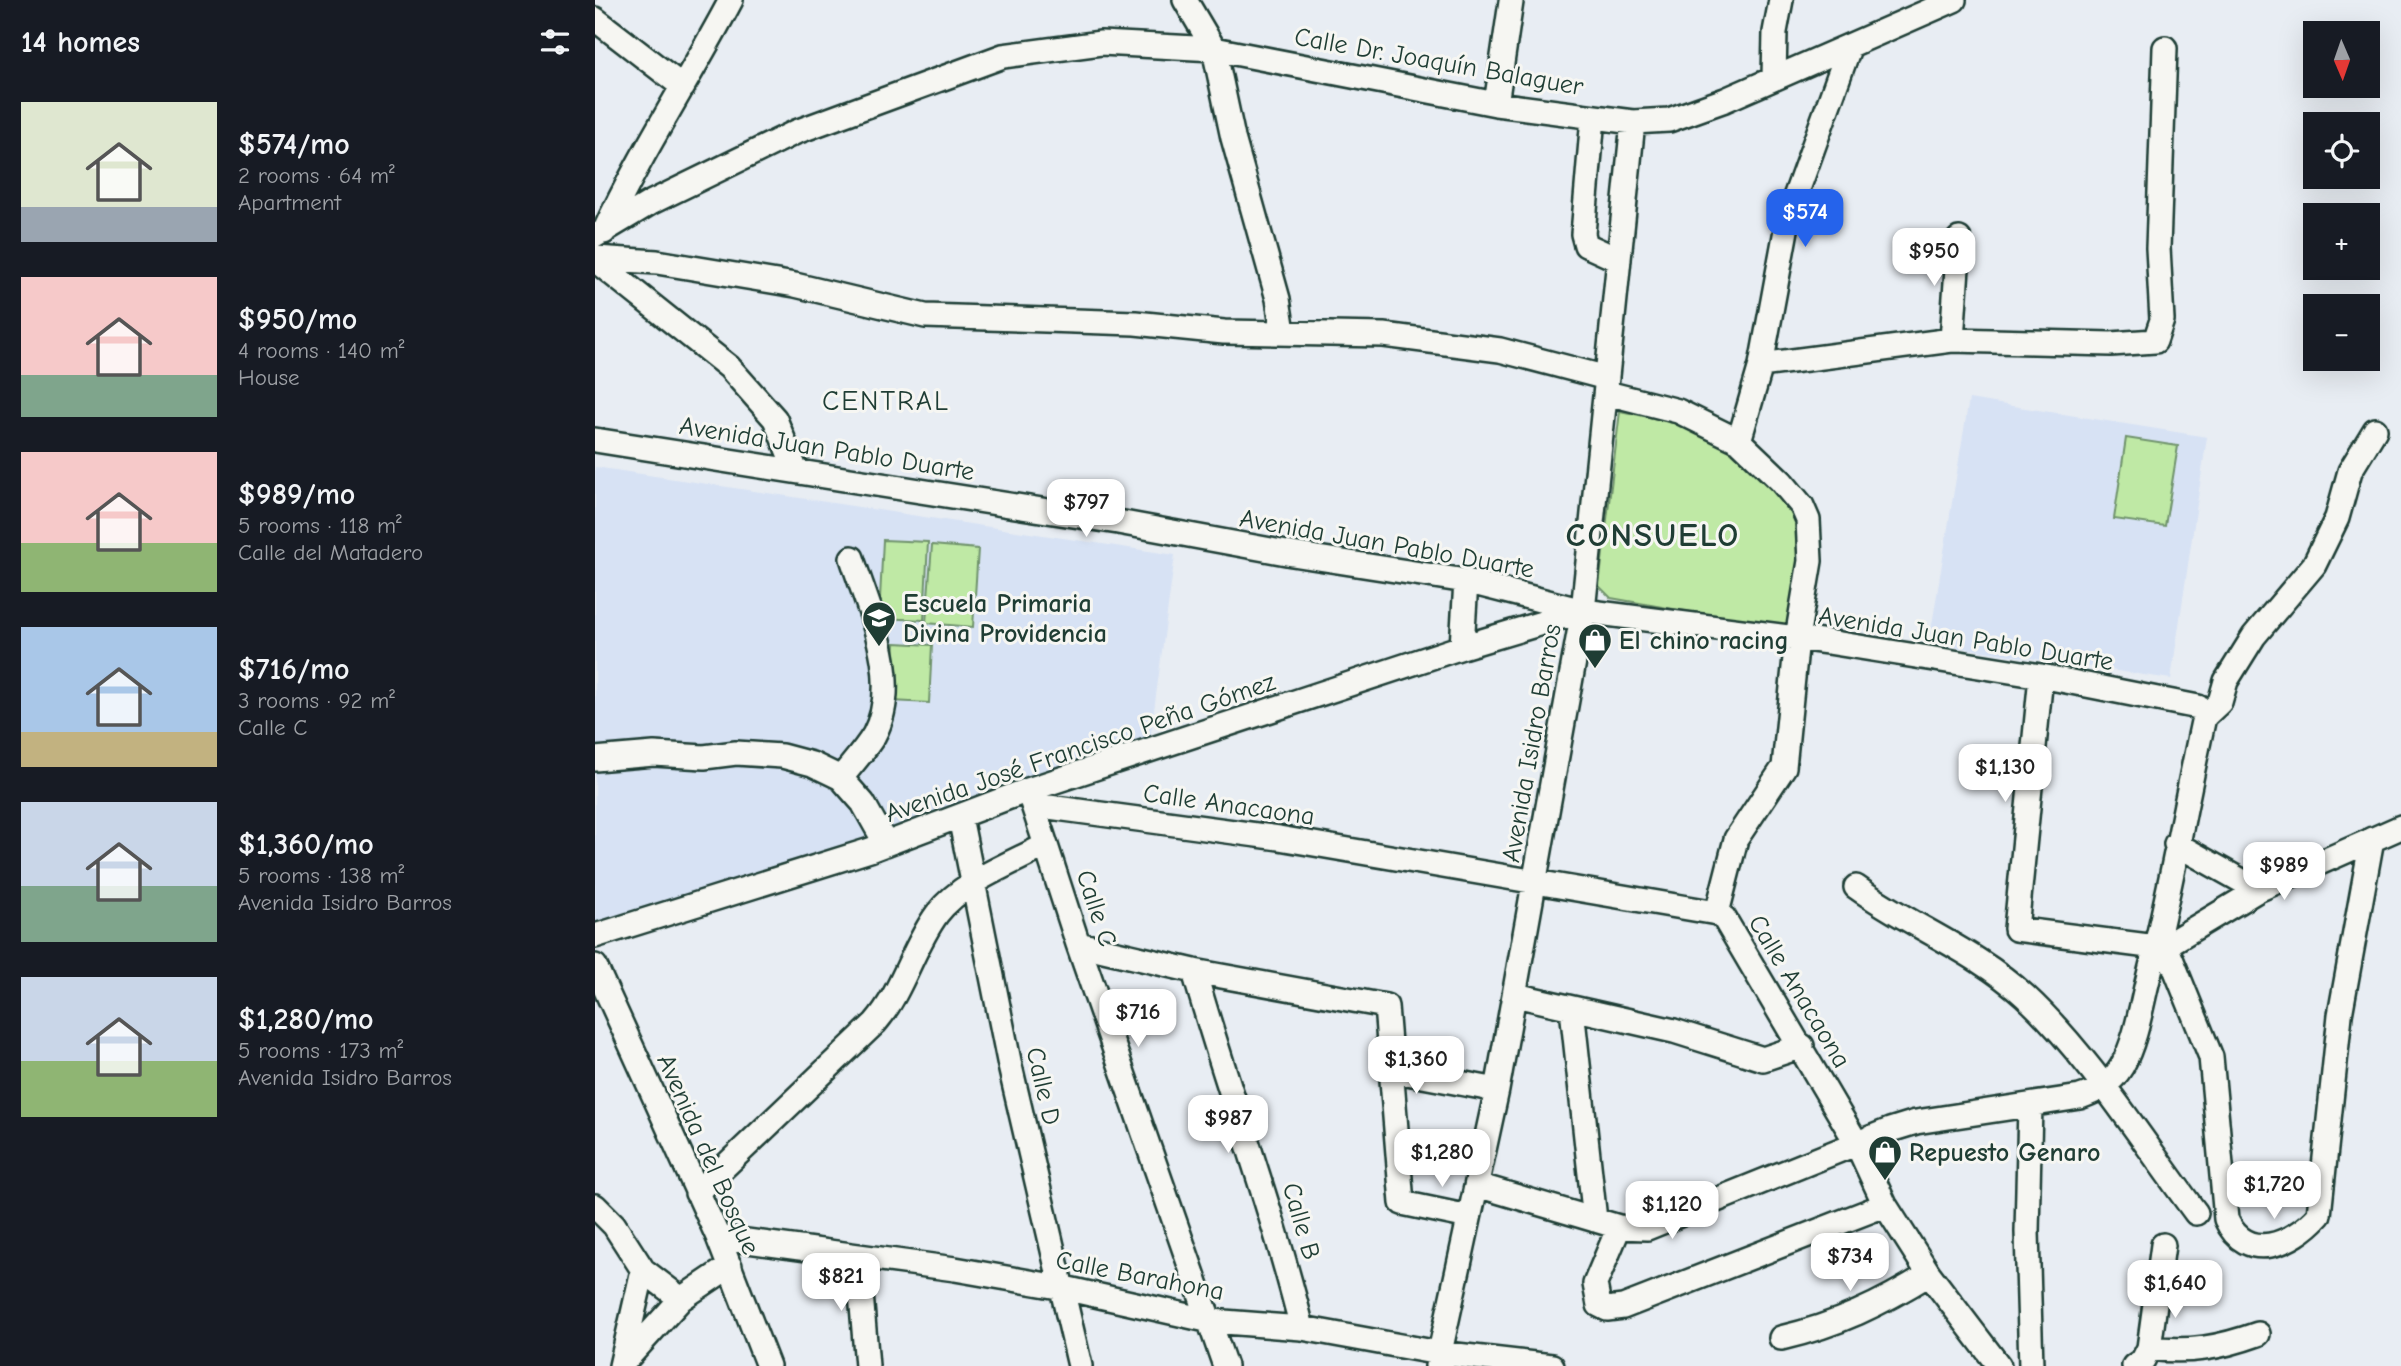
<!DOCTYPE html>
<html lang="en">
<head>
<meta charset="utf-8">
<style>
  :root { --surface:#171b24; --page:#20242c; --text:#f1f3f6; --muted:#9ea1a6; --accent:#2563eb }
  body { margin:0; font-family:"Comic Neue",sans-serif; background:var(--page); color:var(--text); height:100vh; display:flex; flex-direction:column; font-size:26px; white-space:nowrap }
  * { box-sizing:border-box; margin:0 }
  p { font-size:23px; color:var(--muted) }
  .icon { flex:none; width:38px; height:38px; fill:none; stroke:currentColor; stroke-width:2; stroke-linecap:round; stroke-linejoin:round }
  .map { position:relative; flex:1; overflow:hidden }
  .drawer { display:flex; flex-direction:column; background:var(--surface); width:595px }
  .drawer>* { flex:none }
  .needle { width:46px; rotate:178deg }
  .tools { position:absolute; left:1708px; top:21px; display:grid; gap:14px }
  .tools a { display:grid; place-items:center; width:77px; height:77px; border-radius:0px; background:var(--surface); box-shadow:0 7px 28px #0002; font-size:35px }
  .price { position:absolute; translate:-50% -60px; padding:0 16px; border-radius:14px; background:#fff; color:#222; font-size:23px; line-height:46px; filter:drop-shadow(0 2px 4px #0008) }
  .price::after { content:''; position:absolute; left:50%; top:42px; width:21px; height:16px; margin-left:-10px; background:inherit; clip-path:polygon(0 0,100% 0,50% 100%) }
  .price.current { background:var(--accent); color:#fff }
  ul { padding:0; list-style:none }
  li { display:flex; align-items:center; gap:21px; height:175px; padding:0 21px }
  li span { display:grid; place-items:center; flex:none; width:196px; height:140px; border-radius:0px; color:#555 }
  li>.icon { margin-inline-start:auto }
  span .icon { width:84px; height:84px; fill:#fffc; stroke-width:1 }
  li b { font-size:30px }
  h2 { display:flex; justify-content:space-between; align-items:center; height:84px; padding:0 21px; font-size:30px }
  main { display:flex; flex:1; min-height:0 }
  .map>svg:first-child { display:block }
  .built { fill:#d7e2f4 }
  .green { fill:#bfe9a5; stroke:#6f936c; stroke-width:2 }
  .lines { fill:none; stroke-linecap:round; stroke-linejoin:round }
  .minor-casing { stroke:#1f3d34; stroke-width:28 }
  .minor { stroke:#f6f6f2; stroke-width:23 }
  .labels { text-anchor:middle; stroke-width:6; stroke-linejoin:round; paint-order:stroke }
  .street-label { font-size:26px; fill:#1f3d34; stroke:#f6f6f2 }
  .poi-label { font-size:26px; font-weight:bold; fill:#1f3d34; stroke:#f6f6f2; text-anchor:start }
  .neighbourhood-label { font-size:28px; letter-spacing:2px; fill:#1f3d34; stroke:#f6f6f2 }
  .district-label { font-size:33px; font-weight:bold; letter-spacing:2px; fill:#1f3d34; stroke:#f6f6f2 }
</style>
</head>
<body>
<main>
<section class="drawer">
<h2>14 homes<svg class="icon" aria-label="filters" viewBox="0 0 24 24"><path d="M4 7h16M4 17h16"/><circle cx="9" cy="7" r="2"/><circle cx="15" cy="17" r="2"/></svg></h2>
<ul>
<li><span style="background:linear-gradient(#dfe7d0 75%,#9aa5b1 0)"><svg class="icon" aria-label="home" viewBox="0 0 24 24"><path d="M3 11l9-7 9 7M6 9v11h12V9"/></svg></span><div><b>$574/mo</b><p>2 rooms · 64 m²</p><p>Apartment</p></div></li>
<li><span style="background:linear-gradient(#f6c9c9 70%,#7fa58c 0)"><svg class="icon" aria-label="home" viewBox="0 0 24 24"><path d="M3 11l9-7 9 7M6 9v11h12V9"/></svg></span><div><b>$950/mo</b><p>4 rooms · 140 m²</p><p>House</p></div></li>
<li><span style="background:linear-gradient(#f6c9c9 65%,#8fb573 0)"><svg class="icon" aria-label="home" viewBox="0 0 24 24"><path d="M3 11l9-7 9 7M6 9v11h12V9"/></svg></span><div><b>$989/mo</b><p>5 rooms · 118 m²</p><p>Calle del Matadero</p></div></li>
<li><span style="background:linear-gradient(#a9c7e8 75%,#c2b280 0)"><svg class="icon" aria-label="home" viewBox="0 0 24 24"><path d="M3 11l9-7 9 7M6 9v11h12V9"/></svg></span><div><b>$716/mo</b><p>3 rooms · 92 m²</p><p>Calle C</p></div></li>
<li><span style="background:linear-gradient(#c9d6e8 60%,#7fa58c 0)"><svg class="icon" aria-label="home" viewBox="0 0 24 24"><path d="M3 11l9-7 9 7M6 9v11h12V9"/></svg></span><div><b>$1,360/mo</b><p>5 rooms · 138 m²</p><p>Avenida Isidro Barros</p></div></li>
<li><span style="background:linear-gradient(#c9d6e8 60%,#8fb573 0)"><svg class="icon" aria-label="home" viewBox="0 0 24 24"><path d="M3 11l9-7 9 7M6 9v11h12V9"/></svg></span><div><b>$1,280/mo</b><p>5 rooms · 173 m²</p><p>Avenida Isidro Barros</p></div></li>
</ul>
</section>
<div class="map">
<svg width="1806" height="1366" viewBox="0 0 1806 1366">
  <rect width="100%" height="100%" fill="#e8edf3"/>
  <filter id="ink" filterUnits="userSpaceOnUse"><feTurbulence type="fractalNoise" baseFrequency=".0143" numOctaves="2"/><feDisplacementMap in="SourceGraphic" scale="14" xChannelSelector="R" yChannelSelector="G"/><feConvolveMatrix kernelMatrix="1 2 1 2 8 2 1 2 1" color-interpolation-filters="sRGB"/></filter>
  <g filter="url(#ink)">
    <!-- built -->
    <path class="built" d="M1374 399 1612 437 1576 679 1334 643Z
      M0 467 580 555 555 740 0 931Z"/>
    <!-- green -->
    <path class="green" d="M1025 411C1050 416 1075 421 1099 429 1125 439 1193 487 1200 516 1208 553 1198 592 1192 629L1016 598 1004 586Z
      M1531 438 1583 446 1570 526 1519 519Z
      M288 540 333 542 329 620 284 618Z
      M337 545 383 549 378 627 331 623Z
      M300 643 337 645 334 703 297 701Z"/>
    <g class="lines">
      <!-- minor casing -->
      <g class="minor-casing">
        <path id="minor" d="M590 0 619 49 638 138 683 299 688 332
          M0 19 88 87
          M1179 77 1180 32 1186 0
          M901 104 916 2
          M998 117 988 234 991 245 1024 260
          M9 232C46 152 95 78 136 0
          M0 236 55 203 201 132 408 56 506 43 619 49 901 104 1038 122 1074 120 1130 100 1359 0
          M0 258 62 262 200 285 330 316 540 323 629 332 789 335 905 350 1012 378
          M0 260 134 367 180 419 201 471
          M1357 340 1364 239
          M1166 365 1357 340 1516 344 1560 341 1567 320 1563 248 1570 48
          M1012 393 1083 411 1144 441 1186 481 1207 506 1213 520 1215 561 1202 638 1189 767 1141 839 1122 913
          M0 440 523 522 697 554 871 581 988 611 1233 642 1446 676 1603 707 1609 717
          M1144 441 1166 365 1194 214 1254 48
          M867 647 871 581
          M1446 676 1421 929 1561 947
          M0 759 59 754 109 757 141 753 187 756 217 764 246 778 268 803 291 844
          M246 778C257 764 270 750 279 735 308 680 274 611 257 558
          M434 793 483 944 630 1366
          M439 805 684 838 1122 913 1129 918 1261 1142 1290 1205 1334 1274 1404 1366
          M365 817 415 1066 485 1366
          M1581 844 1663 890
          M1261 887C1315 926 1380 950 1430 996 1494 1055 1549 1144 1601 1213
          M0 936 275 850 433 790 867 647 987 611
          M483 944 599 971 791 1006 807 1203 874 1217
          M1571 946 1616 1057 1631 1219C1651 1264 1697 1245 1724 1215L1745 1015 1777 839
          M1560 952 1663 890 1806 827
          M0 966 123 1237 173 1366
          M599 971C633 1091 677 1207 707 1328
          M920 995 1079 1031 1168 1059 1207 1046
          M977 1009 1000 1220
          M796 1070 902 1090
          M1435 1105 1432 1232 1436 1366
          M882 1185 1024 1227 1052 1228 1295 1130 1321 1122 1485 1097C1503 1091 1517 1083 1527 1066 1541 1041 1546 1007 1553 979 1575 893 1590 804 1609 717L1625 702 1631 681 1659 636 1719 565 1742 518 1755 471 1780 430
          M102 1193 280 1023C308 991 317 948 342 914 367 881 416 864 451 845
          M0 1206 19 1225 48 1270 26 1366
          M1024 1227 1000 1284 1004 1305 1012 1309 1028 1307 1290 1205
          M123 1237 360 1269 469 1288 616 1321 707 1328 844 1353 957 1366
          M263 1257 272 1366
          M48 1270 86 1299
          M1186 1338C1242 1325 1286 1304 1334 1274
          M1554 1348C1594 1353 1624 1348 1663 1334
          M27 1364 86 1299 135 1266
          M842 1366 902 1090 988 611 1038 122
          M1539 1366 1548 1360 1554 1348 1568 1245"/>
      </g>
      <!-- minor -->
      <use href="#minor" class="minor"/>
    </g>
  </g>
  <!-- icons -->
  <defs>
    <g id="school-pin" transform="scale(1.75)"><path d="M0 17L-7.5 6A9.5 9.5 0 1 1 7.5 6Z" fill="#1f3d34" stroke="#f6f6f2"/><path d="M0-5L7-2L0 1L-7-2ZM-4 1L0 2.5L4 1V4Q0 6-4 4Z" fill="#fff"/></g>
    <g id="shop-pin" transform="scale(1.75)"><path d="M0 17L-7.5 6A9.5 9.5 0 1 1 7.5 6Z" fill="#1f3d34" stroke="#f6f6f2"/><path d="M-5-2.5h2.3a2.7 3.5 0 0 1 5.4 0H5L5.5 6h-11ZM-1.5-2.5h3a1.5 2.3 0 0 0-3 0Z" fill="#fff"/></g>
  </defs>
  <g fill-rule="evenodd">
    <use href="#school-pin" x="284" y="618"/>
    <use href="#shop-pin" x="1000" y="640"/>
    <use href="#shop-pin" x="1290" y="1152"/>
  </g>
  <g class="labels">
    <!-- street labels -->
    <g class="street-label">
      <text transform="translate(844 61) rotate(10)" y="9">Calle Dr. Joaquín Balaguer</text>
      <text transform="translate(232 448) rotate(9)" y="9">Avenida Juan Pablo Duarte</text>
      <text transform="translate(792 543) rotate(10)" y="9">Avenida Juan Pablo Duarte</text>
      <text transform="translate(1371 638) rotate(9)" y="9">Avenida Juan Pablo Duarte</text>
      <text transform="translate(936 743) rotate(-80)" y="9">Avenida Isidro Barros</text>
      <text transform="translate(485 747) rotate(-19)" y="9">Avenida José Francisco Peña Gómez</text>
      <text transform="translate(634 804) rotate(8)" y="9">Calle Anacaona</text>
      <text transform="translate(502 908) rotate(72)" y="9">Calle C</text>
      <text transform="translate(1205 991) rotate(59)" y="9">Calle Anacaona</text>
      <text transform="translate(449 1086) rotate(77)" y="9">Calle D</text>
      <text transform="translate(114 1154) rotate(66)" y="9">Avenida del Bosque</text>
      <text transform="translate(707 1221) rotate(74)" y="9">Calle B</text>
      <text transform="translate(545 1275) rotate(11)" y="9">Calle Barahona</text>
    </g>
    <!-- poi labels -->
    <g class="poi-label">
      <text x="308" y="612">Escuela Primaria<tspan x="308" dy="30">Divina Providencia</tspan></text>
      <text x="1024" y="649">El chino racing</text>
      <text x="1314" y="1161">Repuesto Genaro</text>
    </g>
    <!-- neighbourhood labels -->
    <g class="neighbourhood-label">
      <text x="291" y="410">CENTRAL</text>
    </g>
    <!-- district labels -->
    <g class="district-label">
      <text x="1058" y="546">CONSUELO</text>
    </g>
  </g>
</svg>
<div class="tools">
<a><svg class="needle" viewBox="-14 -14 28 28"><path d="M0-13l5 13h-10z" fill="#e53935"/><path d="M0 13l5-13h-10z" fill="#9ea1a6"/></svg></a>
<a><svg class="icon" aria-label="locate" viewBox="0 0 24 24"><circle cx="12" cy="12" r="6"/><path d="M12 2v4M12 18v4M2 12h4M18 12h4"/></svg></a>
<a>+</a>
<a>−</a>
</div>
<b class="price current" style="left:1210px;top:249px">$574</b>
<b class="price" style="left:1339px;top:288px">$950</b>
<b class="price" style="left:491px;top:539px">$797</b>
<b class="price" style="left:1410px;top:804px">$1,130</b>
<b class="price" style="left:1689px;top:902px">$989</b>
<b class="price" style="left:543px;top:1049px">$716</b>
<b class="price" style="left:821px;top:1096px">$1,360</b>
<b class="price" style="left:633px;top:1155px">$987</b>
<b class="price" style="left:847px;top:1189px">$1,280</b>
<b class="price" style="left:1679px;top:1221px">$1,720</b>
<b class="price" style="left:1077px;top:1241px">$1,120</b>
<b class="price" style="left:1255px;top:1293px">$734</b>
<b class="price" style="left:246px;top:1313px">$821</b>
<b class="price" style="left:1580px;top:1320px">$1,640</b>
</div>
</main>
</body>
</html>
